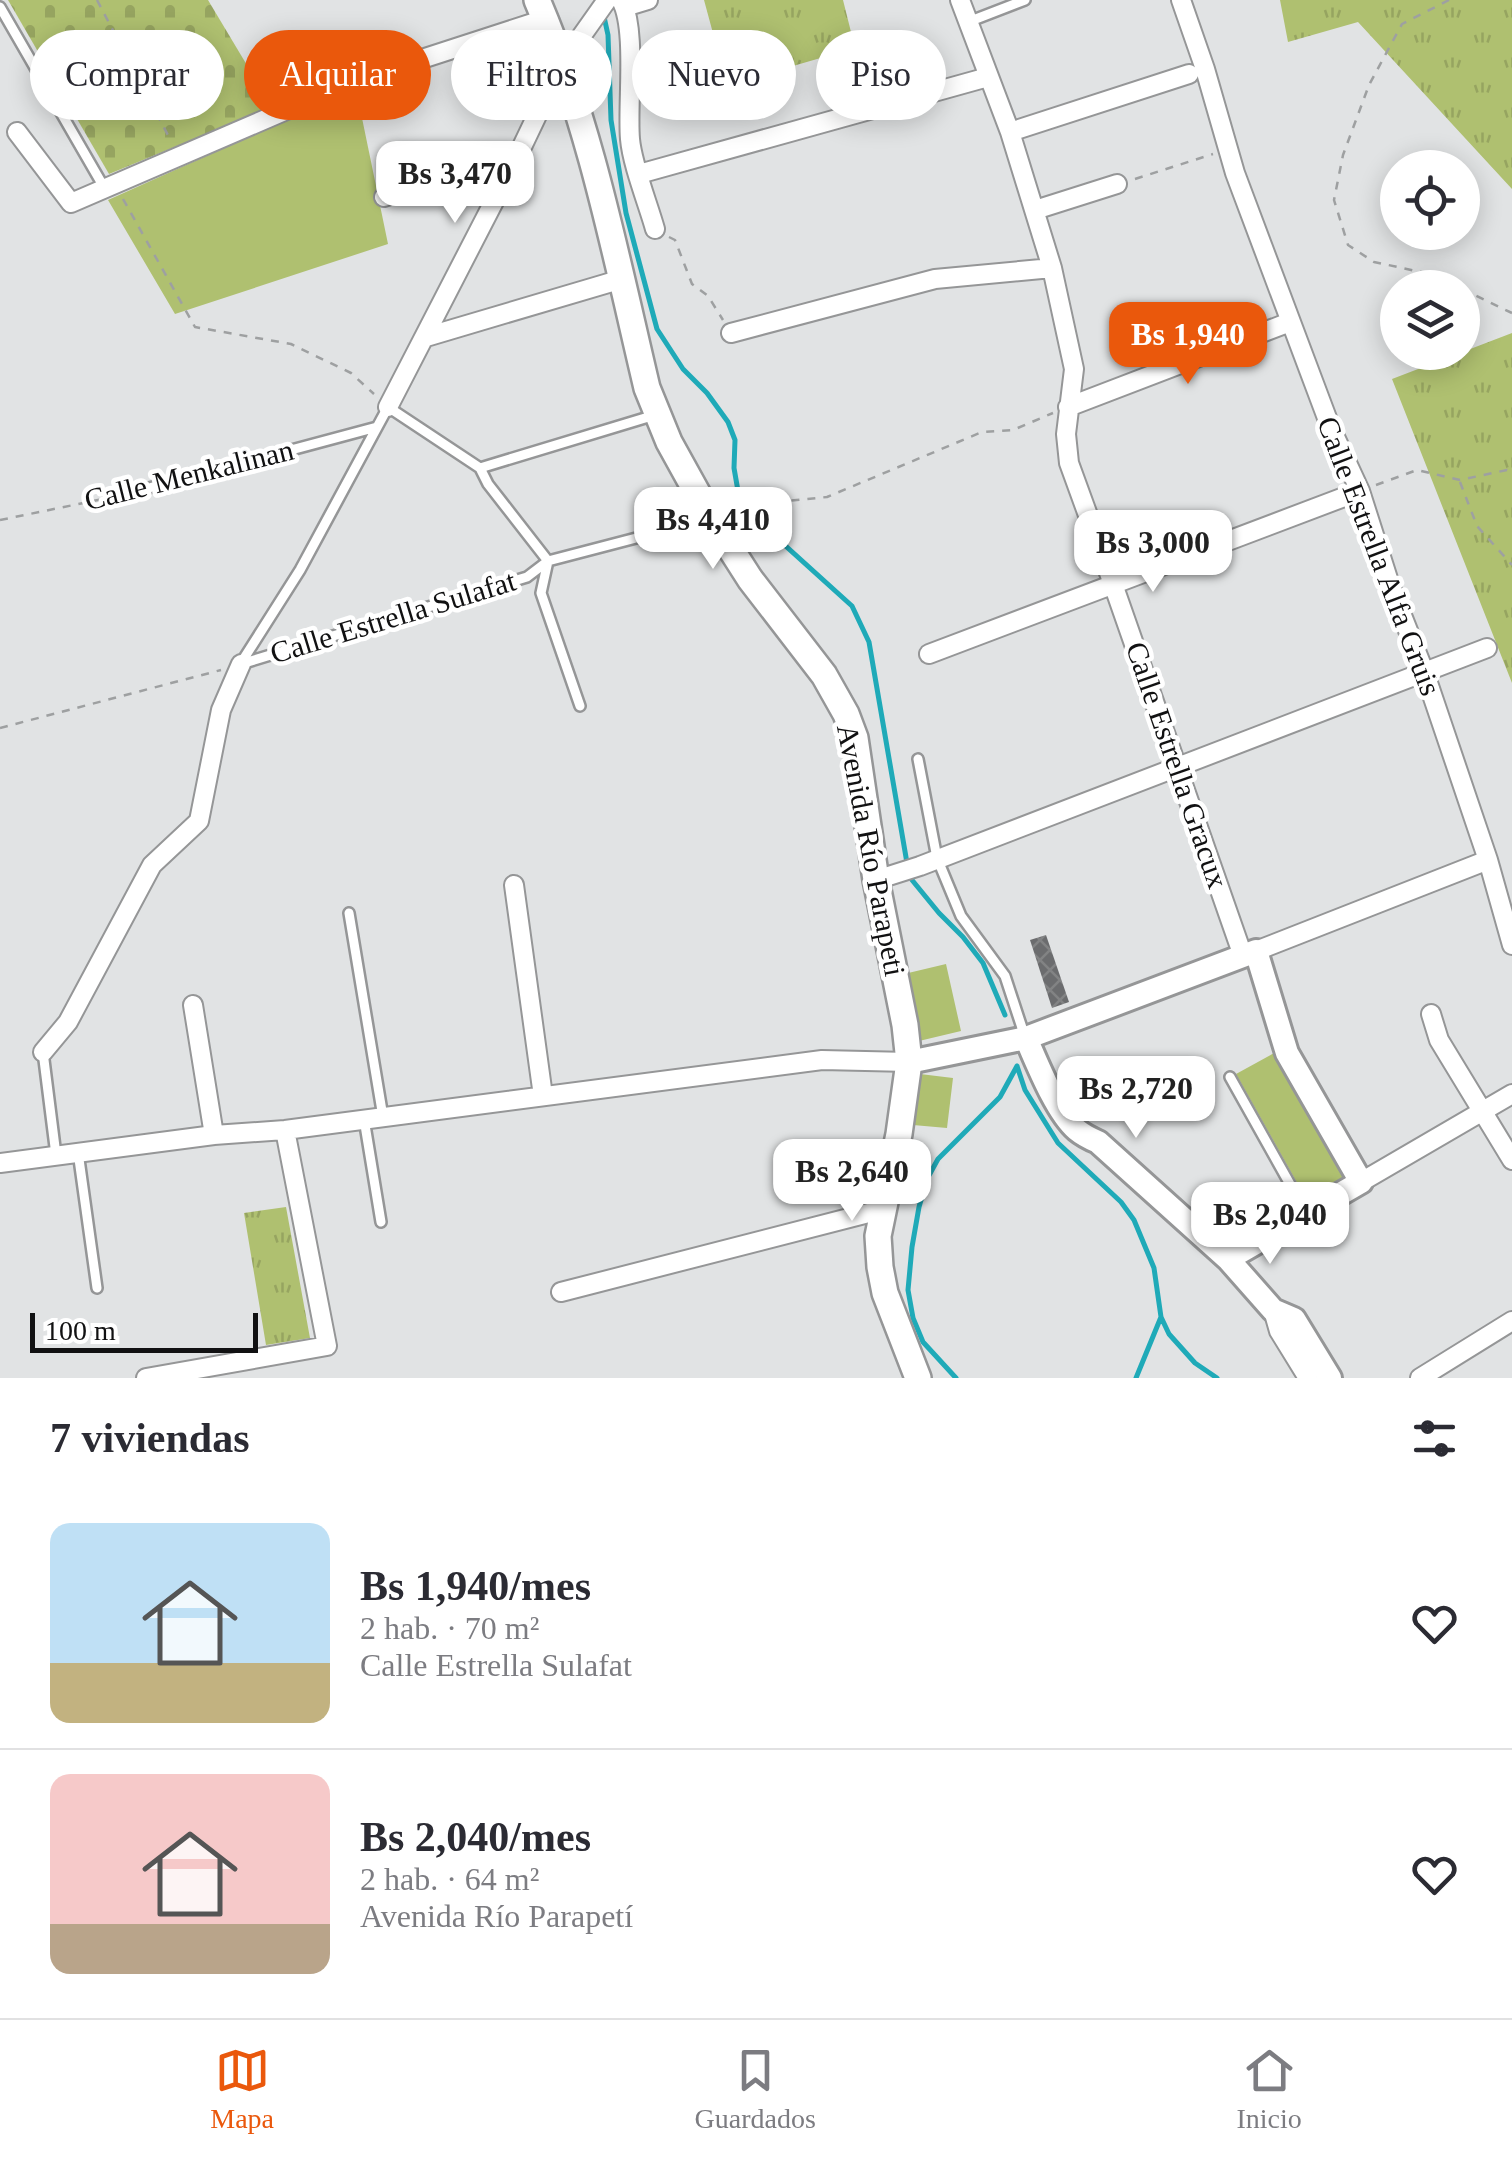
<!DOCTYPE html>
<html lang="es">
<head>
<meta charset="utf-8">
<style>
  :root { --surface:#fff; --page:#f2f2f3; --text:#2b2b33; --muted:#7c7c81; --line:#e1e1e2; --accent:#ea580c }
  body { margin:0; font-family:Georgia,serif; background:var(--page); color:var(--text); height:100vh; display:flex; flex-direction:column; font-size:38px; white-space:nowrap }
  * { box-sizing:border-box; margin:0 }
  p { font-size:32px; color:var(--muted) }
  .icon { flex:none; width:55px; height:55px; fill:none; stroke:currentColor; stroke-width:2; stroke-linecap:round; stroke-linejoin:round }
  .map { position:relative; height:1378px; overflow:hidden }
  .details { display:flex; flex-direction:column; background:var(--surface); flex:1 }
  .details>* { flex:none }
  .banner { position:absolute; left:30px; top:30px; width:1000px; height:90px; display:flex; gap:20px }
  .buttons { position:absolute; left:1380px; top:150px; display:grid; gap:20px }
  .buttons a { display:grid; place-items:center; width:100px; height:100px; border-radius:50%; background:var(--surface); box-shadow:0 5px 25px #0003; font-size:50px }
  .scale { position:absolute; left:30px; bottom:25px; width:228px; box-sizing:border-box; padding-left:10px; border:5px solid #111112; border-top:0; font-size:28px; line-height:35px; white-space:nowrap; color:#111112; -webkit-text-stroke:8px #fff; paint-order:stroke }
  .price { position:absolute; translate:-50% -85px; padding:0 22px; border-radius:20px; background:#fff; color:#222; font-size:32px; line-height:65px; filter:drop-shadow(0 2px 5px #0008) }
  .price::after { content:''; position:absolute; left:50%; top:60px; width:30px; height:22px; margin-left:-15px; background:inherit; clip-path:polygon(0 0,100% 0,50% 100%) }
  .price.on { background:var(--accent); color:#fff }
  ul { padding:0; list-style:none }
  li { display:flex; align-items:center; gap:30px; height:250px; padding:0 50px }
  li+li { border-top:2px solid var(--line) }
  li span { display:grid; place-items:center; flex:none; width:280px; height:200px; border-radius:20px; color:#555 }
  li>.icon { margin-inline-start:auto }
  span .icon { width:120px; height:120px; fill:#fffc; stroke-width:1 }
  li b { font-size:42px }
  h2 { display:flex; justify-content:space-between; align-items:center; height:120px; padding:0 50px; font-size:42px }
  .chip { padding:0 35px; border-radius:45px; background:var(--surface); box-shadow:0 5px 25px #0003; font-size:35px; line-height:90px }
  .chip.on { background:var(--accent); color:#fff }
  .dock { display:flex; justify-content:space-around; align-items:center; height:140px; border-top:2px solid var(--line); background:var(--surface); font-size:28px; color:var(--muted) }
  .dock a { display:grid; justify-items:center; gap:5px }
  .dock .on { color:var(--accent) }
  .map>svg:first-child { display:block }
  .grass { fill:url(#grass-tufts) }
  .cemetery { fill:url(#cemetery-stones) }
  .park { fill:#afc070 }
  .lines { fill:none; stroke-linecap:round; stroke-linejoin:round }
  .stream { stroke:#1faab8; stroke-width:5 }
  .building { fill:url(#building-cross-hatch) }
  .service-casing { stroke:#959697; stroke-width:14 }
  .minor-casing { stroke:#959697; stroke-width:22 }
  .tertiary-casing { stroke:#959697; stroke-width:28 }
  .secondary-casing { stroke:#959697; stroke-width:30 }
  .path { stroke:#9ea0a1; stroke-width:2.5; stroke-dasharray:8 8; stroke-linecap:butt }
  .service { stroke:#fff; stroke-width:9 }
  .minor { stroke:#fff; stroke-width:18 }
  .tertiary { stroke:#fff; stroke-width:22 }
  .secondary { stroke:#fff; stroke-width:25 }
  .labels { text-anchor:middle; stroke-width:9; stroke-linejoin:round; paint-order:stroke }
  .street-label { font-size:30px; fill:#111112; stroke:#fff }
</style>
</head>
<body>
<div class="map">
<svg width="1512" height="1378" viewBox="0 0 1512 1378">
  <defs>
    <pattern id="grass-tufts" width="24" height="20" patternUnits="userSpaceOnUse" patternTransform="scale(2.5)"><rect width="24" height="20" fill="#afc070"/><path d="M3 7l-1-3M5 7V3M7 7l1-3M15 17l-1-3M17 17v-4M19 17l1-3" fill="none" stroke="#96a460"/></pattern>
    <pattern id="cemetery-stones" width="16" height="16" patternUnits="userSpaceOnUse" patternTransform="scale(2.5)"><rect width="16" height="16" fill="#afc070"/><path d="M2 7V4a2 2 0 0 1 4 0v3zM10 15v-3a2 2 0 0 1 4 0v3z" fill="#96a460"/></pattern>
    <pattern id="building-cross-hatch" width="8" height="8" patternUnits="userSpaceOnUse" patternTransform="scale(2.5)"><rect width="8" height="8" fill="#6b6c6e"/><path d="M0 0l8 8M0 8l8-8" fill="none" stroke="#828384"/></pattern>
  </defs>
  <rect width="100%" height="100%" fill="#e1e3e4"/>
  <!-- grass -->
  <path class="grass" d="M704 0H843L855 48 727 85Z
    M1280 0H1512V189L1358 22 1288 42Z
    M1512 333V683L1392 379Z
    M286 1207 310 1338 266 1345 244 1213Z"/>
  <!-- cemetery -->
  <path class="cemetery" d="M8 0H208L272 107 109 174Z"/>
  <!-- park -->
  <path class="park" d="M356 89 388 244 175 314 108 200Z
    M946 964 961 1031 919 1041 904 974Z
    M1276 1052 1346 1177 1306 1199 1236 1074Z
    M920 1074 953 1078 947 1128 913 1125Z"/>
  <g class="lines">
    <!-- stream -->
    <path class="stream" d="M603 12 608 35 611 120 626 213 657 329 683 369 707 393 728 422 735 440 734 468 738 491 757 520 852 606 869 642 907 863
      M911 874 912 880 939 913 963 937 983 963 1005 1015
      M1017 1066 1025 1090 1058 1143 1121 1202 1134 1220 1154 1268 1161 1317 1169 1334 1195 1363 1217 1378
      M956 1378 923 1342 913 1318 908 1290 912 1247 919 1207 927 1179 938 1159 1000 1097 1017 1066
      M1136 1378 1161 1317"/>
  </g>
  <!-- building -->
  <path class="building" d="M1046 935 1069 1002 1052 1008 1030 940Z"/>
  <g class="lines">
    <!-- service casing -->
    <g class="service-casing">
      <path id="service" d="M0 7 105 189
        M968 22 1025 0
        M480 468 655 415
        M119 496 377 427
        M548 561 541 593 580 706
        M241 663 300 570 388 407 480 468 488 484 548 561
        M241 664 527 577 548 561 709 519
        M918 759 937 858 961 916 1005 976 1025 1037
        M349 913 383 1117
        M43 1052 56 1155
        M1230 1077 1305 1211
        M364 1119 381 1222
        M78 1152 97 1288"/>
    </g>
    <!-- minor casing -->
    <g class="minor-casing">
      <path id="minor" d="M621 0C637 28 627 104 630 139 632 164 648 204 655 229
        M960 0 1010 132 1052 268 1074 369 1066 434 1069 463 1113 584 1243 956
        M1181 0 1205 69 1235 173 1330 426 1360 491 1390 585 1424 671 1488 860 1512 945
        M625 7 648 0
        M17 132 71 203 354 81 545 19
        M1010 132 1189 74
        M639 174 988 77
        M384 197 519 153
        M1035 210 1117 184
        M731 333 935 279 1052 268
        M426 337 622 279
        M388 407 519 153 561 65 607 0
        M1068 407 1290 322
        M929 654 1360 491
        M876 880 920 866 1487 648
        M514 885 543 1096
        M1256 951 1488 860
        M193 1005 214 1135
        M1431 1014 1439 1040 1512 1160
        M43 1052 68 1022 152 865 199 821 221 710 241 664
        M0 1163 214 1135 285 1130 822 1060 909 1062
        M1361 1182 1512 1094
        M561 1292 884 1209
        M1273 1310 1279 1331 1308 1378
        M146 1378 327 1346 285 1130
        M1420 1378 1512 1321"/>
    </g>
    <!-- tertiary casing -->
    <g class="tertiary-casing">
      <path id="tertiary" d="M1026 1038C1037 1063 1056 1112 1077 1130 1083 1135 1091 1139 1098 1142L1228 1259 1273 1310 1294 1319 1330 1378
        M909 1062 1026 1038 1256 951 1287 1053 1361 1182 1228 1259"/>
    </g>
    <!-- secondary casing -->
    <g class="secondary-casing">
      <path id="secondary" d="M537 0C590 123 616 257 647 388L669 442 711 518 750 579 824 675 846 714 855 738 876 880 905 1025 909 1062 899 1134 878 1236 880 1267 885 1293 918 1378"/>
    </g>
    <!-- path -->
    <path class="path" d="M97 0 170 139
      M1449 0 1402 24 1369 85 1343 155 1334 200 1348 245 1374 262 1435 275 1460 288
      M1135 179 1213 154
      M123 199 195 327 291 344 351 373 374 394
      M669 237 675 240 692 284 708 296 723 320
      M1462 289 1512 313
      M1460 482 1477 526 1512 565
      M1376 485 1417 470 1460 480 1507 470 1512 472
      M729 512 747 505 827 497 982 432 1013 430 1053 413
      M0 520 108 498
      M0 728 221 670"/>
    <!-- service -->
    <use href="#service" class="service"/>
    <!-- minor -->
    <use href="#minor" class="minor"/>
    <!-- tertiary -->
    <use href="#tertiary" class="tertiary"/>
    <!-- secondary -->
    <use href="#secondary" class="secondary"/>
  </g>
  <g class="labels">
    <!-- street labels -->
    <g class="street-label">
      <text transform="translate(189 475) rotate(-14)" y="10">Calle Menkalinan</text>
      <text transform="translate(1379 556) rotate(69)" y="10">Calle Estrella Alfa Gruis</text>
      <text transform="translate(393 617) rotate(-17)" y="10">Calle Estrella Sulafat</text>
      <text transform="translate(1177 765) rotate(71)" y="10">Calle Estrella Gracux</text>
      <text transform="translate(871 850) rotate(79)" y="10">Avenida Río Parapeti</text>
    </g>
  </g>
</svg>
<div class="buttons">
<a><svg class="icon" aria-label="locate" viewBox="0 0 24 24"><circle cx="12" cy="12" r="6"/><path d="M12 2v4M12 18v4M2 12h4M18 12h4"/></svg></a>
<a><svg class="icon" aria-label="layers" viewBox="0 0 24 24"><path d="M12 4l9 5-9 5-9-5zM3 14l9 5 9-5"/></svg></a>
</div>
<div class="scale">100 m</div>
<b class="price" style="left:455px;top:226px">Bs 3,470</b>
<b class="price on" style="left:1188px;top:387px">Bs 1,940</b>
<b class="price" style="left:713px;top:572px">Bs 4,410</b>
<b class="price" style="left:1153px;top:595px">Bs 3,000</b>
<b class="price" style="left:1136px;top:1141px">Bs 2,720</b>
<b class="price" style="left:852px;top:1224px">Bs 2,640</b>
<b class="price" style="left:1270px;top:1267px">Bs 2,040</b>
<div class="banner">
<a class="chip">Comprar</a>
<a class="chip on">Alquilar</a>
<a class="chip">Filtros</a>
<a class="chip">Nuevo</a>
<a class="chip">Piso</a>
</div>
</div>
<section class="details">
<h2>7 viviendas<svg class="icon" aria-label="filters" viewBox="0 0 24 24"><path d="M4 7h16M4 17h16"/><circle cx="9" cy="7" r="2"/><circle cx="15" cy="17" r="2"/></svg></h2>
<ul>
<li><span style="background:linear-gradient(#bfe0f5 70%,#c2b280 0)"><svg class="icon" aria-label="home" viewBox="0 0 24 24"><path d="M3 11l9-7 9 7M6 9v11h12V9"/></svg></span><div><b>Bs 1,940/mes</b><p>2 hab. · 70 m²</p><p>Calle Estrella Sulafat</p></div><svg class="icon" aria-label="heart" viewBox="0 0 24 24"><path d="M12 20l-8-8c-3-5 5-10 8-4 3-6 11-1 8 4z"/></svg></li>
<li><span style="background:linear-gradient(#f6c9c9 75%,#b9a48a 0)"><svg class="icon" aria-label="home" viewBox="0 0 24 24"><path d="M3 11l9-7 9 7M6 9v11h12V9"/></svg></span><div><b>Bs 2,040/mes</b><p>2 hab. · 64 m²</p><p>Avenida Río Parapetí</p></div><svg class="icon" aria-label="heart" viewBox="0 0 24 24"><path d="M12 20l-8-8c-3-5 5-10 8-4 3-6 11-1 8 4z"/></svg></li>
</ul>
</section>
<nav class="dock">
<a class="on"><svg class="icon" aria-label="map" viewBox="0 0 24 24"><path d="M3 6l6-2 6 2 6-2v14l-6 2-6-2-6 2zM9 4v14M15 6v14"/></svg>Mapa</a>
<a><svg class="icon" aria-label="saved" viewBox="0 0 24 24"><path d="M7 4h10v16l-5-4-5 4z"/></svg>Guardados</a>
<a><svg class="icon" aria-label="home" viewBox="0 0 24 24"><path d="M3 11l9-7 9 7M6 9v11h12V9"/></svg>Inicio</a>
</nav>
</body>
</html>
